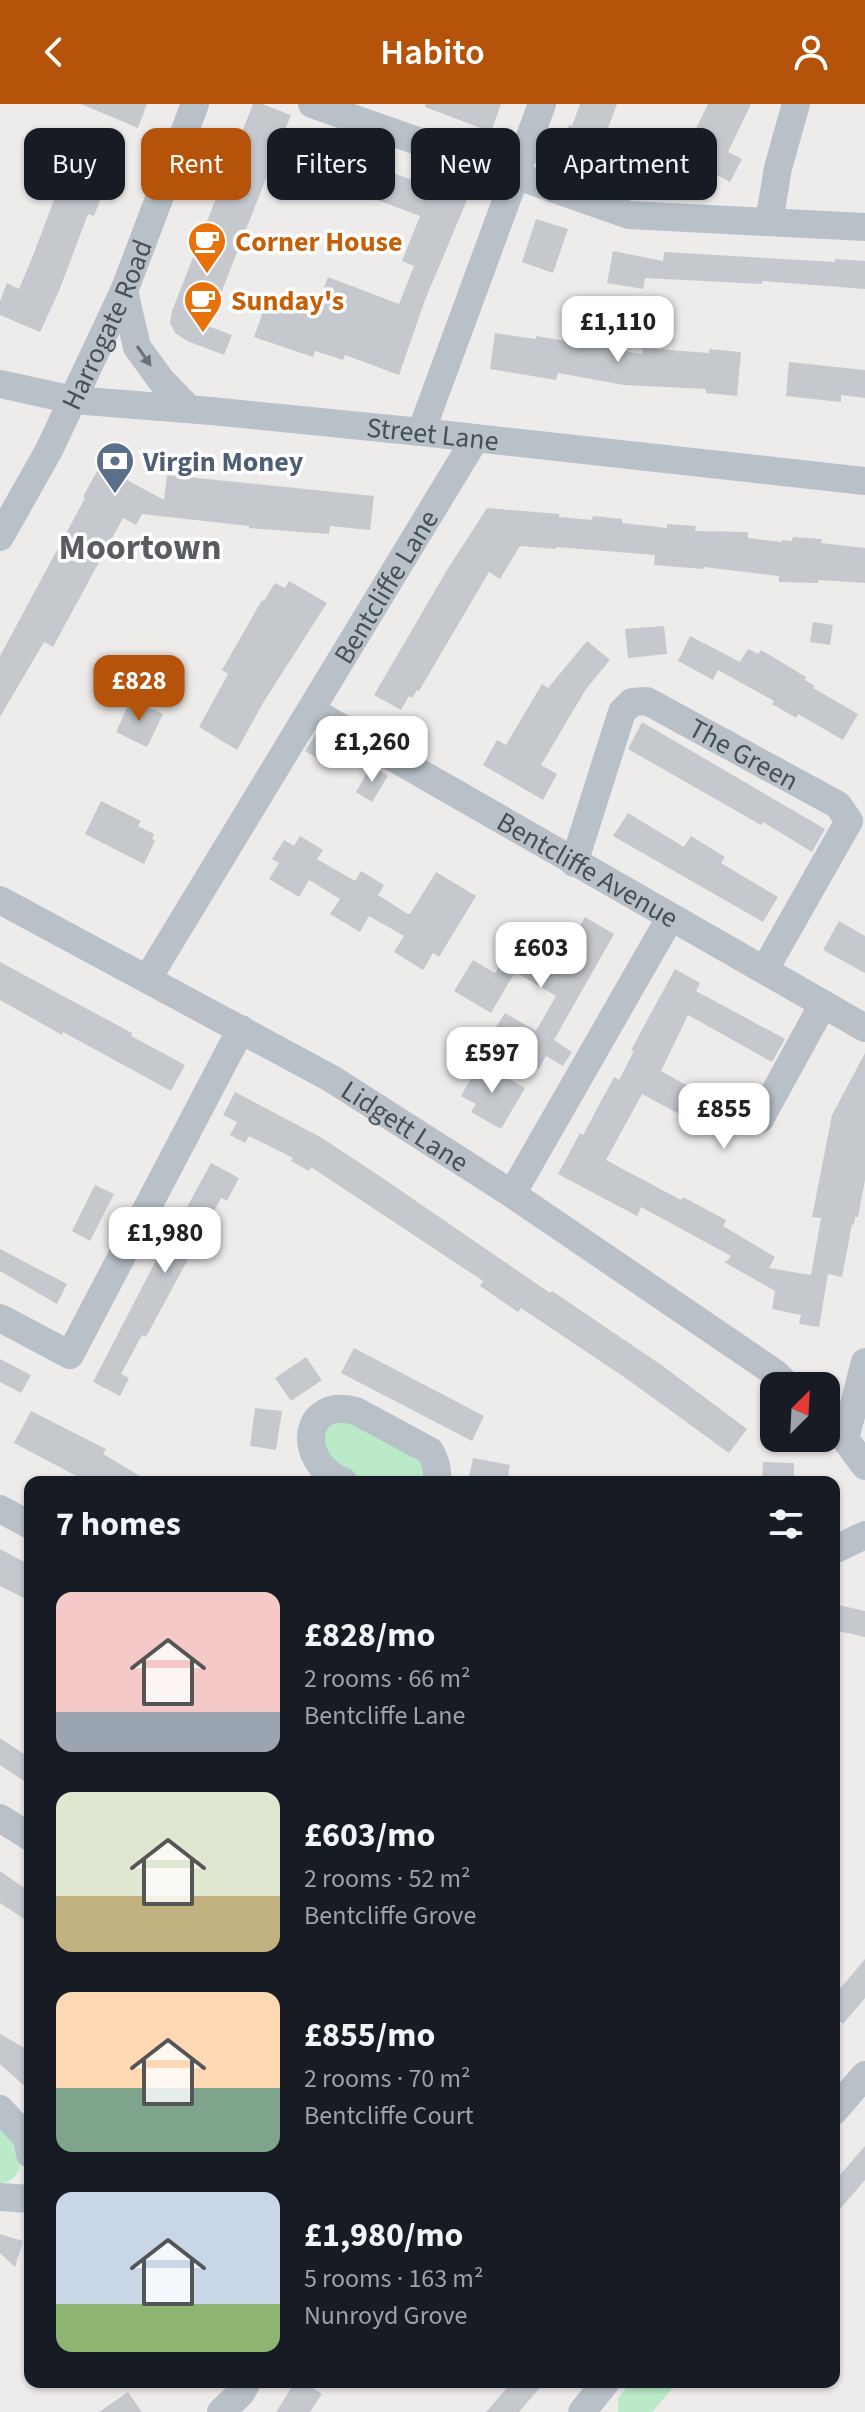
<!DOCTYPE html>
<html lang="en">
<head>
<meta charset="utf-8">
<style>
  :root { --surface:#171b24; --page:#20242c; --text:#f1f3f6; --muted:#9ea1a6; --accent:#b45309 }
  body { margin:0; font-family:"Source Sans 3",sans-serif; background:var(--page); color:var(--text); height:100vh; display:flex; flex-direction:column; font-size:30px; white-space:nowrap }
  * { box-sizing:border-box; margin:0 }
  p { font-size:26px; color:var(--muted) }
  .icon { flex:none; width:44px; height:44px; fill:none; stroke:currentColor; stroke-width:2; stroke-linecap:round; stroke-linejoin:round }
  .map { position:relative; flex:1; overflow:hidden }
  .side { position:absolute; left:24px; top:1372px; width:816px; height:912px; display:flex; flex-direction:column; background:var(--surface); border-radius:16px; box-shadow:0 2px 6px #0004 }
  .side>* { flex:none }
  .guide { position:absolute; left:24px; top:24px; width:818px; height:72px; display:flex; gap:16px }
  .needle { width:52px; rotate:24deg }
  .fabs { position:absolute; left:760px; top:1268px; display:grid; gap:16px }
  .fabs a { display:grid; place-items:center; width:80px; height:80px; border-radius:16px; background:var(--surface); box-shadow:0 2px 6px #0004; font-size:40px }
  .price { position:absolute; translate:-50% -68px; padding:0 18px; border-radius:16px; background:#fff; color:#222; font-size:26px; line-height:52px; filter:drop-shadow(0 2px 4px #0008) }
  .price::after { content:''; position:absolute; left:50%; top:48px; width:24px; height:18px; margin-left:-12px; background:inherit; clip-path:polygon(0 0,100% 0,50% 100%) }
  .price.on { background:var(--accent); color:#fff }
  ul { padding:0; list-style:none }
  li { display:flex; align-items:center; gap:24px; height:200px; padding:0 32px }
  li span { display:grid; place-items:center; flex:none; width:224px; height:160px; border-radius:16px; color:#555 }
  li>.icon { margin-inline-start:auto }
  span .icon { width:96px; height:96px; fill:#fffc; stroke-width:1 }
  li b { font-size:34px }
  h2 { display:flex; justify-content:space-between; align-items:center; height:96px; padding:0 32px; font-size:34px }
  .tag { padding:0 28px; border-radius:16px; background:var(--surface); box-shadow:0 2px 6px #0004; font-size:28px; line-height:72px }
  .tag.on { background:var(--accent); color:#fff }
  header { display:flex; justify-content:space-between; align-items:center; height:104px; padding:0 32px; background:var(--accent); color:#fff; font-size:36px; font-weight:600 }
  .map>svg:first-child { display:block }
  .green { fill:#bbeac9 }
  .building { fill:#c5c9ce }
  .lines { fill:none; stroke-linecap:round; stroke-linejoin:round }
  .minor { stroke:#b7c1c7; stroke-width:28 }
  .oneway { fill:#677279 }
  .labels { text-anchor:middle; stroke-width:7; stroke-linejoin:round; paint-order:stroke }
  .food-label { font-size:28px; font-weight:bold; fill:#c56008; stroke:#fff; text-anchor:start }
  .street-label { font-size:28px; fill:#455057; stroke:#fff }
  .service-label { font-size:28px; font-weight:bold; fill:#4e5e75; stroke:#fff; text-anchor:start }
  .district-label { font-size:36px; font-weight:bold; fill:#595c60; stroke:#fff }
</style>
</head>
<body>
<header><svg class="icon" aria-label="back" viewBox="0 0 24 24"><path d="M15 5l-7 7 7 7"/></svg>Habito<svg class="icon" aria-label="person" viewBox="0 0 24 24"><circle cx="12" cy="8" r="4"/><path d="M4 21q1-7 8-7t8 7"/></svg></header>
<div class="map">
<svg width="865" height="2308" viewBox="0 0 865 2308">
  <rect width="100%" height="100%" fill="#eeebeb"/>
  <!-- green -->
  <path class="green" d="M348 1315 417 1350 428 1378H368L329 1358 322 1329 326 1323Z
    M0 2020C15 2038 36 2072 0 2080Z
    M632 2278H678L652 2308H618V2294Z"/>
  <!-- building -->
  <path class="building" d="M81 0H147L138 24Z
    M253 0H262L291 11 208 222 232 231 224 251 187 237 175 229 170 219 172 207Z
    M425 0H501L491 28 425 3Z
    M580 0H617L604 35 610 37 599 66 558 50 569 21 572 22Z
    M708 0H751L728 48 742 55 730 78 710 67 704 80 694 75 687 89 665 77 687 35 690 37Z
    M335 45 377 60 376 63 443 87 445 83 469 91 425 196 399 271 345 251 343 256 315 247 313 253 254 233 266 199 290 208 292 202 314 210 328 173 399 200 414 162 402 157 420 112 324 76Z
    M54 59 107 78 94 112 88 110 59 187 40 228 0 211V197L7 179 19 185 34 149 60 80 48 75Z
    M536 115 568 125 553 169 522 158Z
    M613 147 663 157 664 148 835 158V155L865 157V185L762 177V180L645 174 643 185 607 179Z
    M495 229 536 235V232L642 250 643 244 709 249V245L741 248 737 292 706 289V285L624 281 558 269 556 276 490 265Z
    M789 258 865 266V294L841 291V298L786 292Z
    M105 364 164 396 167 371 374 392 370 426 330 422 329 430 249 424V422L142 410 136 421 123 414 53 543 44 538 0 613V552L85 394 83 393 97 367Z
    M487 404 559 410V413L592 416 593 412 622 415V419L667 424V420L696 422 695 427 748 428V434L782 438V436L792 437 793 433 822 435 821 439 865 444V479L818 476V479L779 478V472L704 463 703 465 654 461 655 451 556 443V445L520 442 500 475 489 468 419 587 417 586 412 594 409 592 401 606 374 591 447 466Z
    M289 477 327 499 263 599 237 646 199 623 228 570 222 566 262 496 264 497 275 479 285 484Z
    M813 518 833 521 830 541 810 538Z
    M664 522 667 550 628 554 625 525Z
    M690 532 740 558 748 545 758 550 761 546 806 573 805 576 815 582 813 584 858 610 843 636 798 610 796 614 772 600 774 597 718 566 713 576 678 557Z
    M587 537 610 556 586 585 541 661 557 670 543 696 483 661 497 636 506 641 542 580 548 584Z
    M131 595 163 610 147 643 116 628Z
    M642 618 825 725 812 748 763 718 761 721 628 645Z
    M316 630 332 640 322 657 305 647Z
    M371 662 388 672 372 698 356 688Z
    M101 697 141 717 138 722 154 730 152 735 155 737 144 760 85 730Z
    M628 709 684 743 691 732 725 753 721 759 778 793 763 818 613 732Z
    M300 732 323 746 317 755 355 777 361 767 384 781 378 791 408 810H410L436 768 476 792 439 853 433 849 423 866 394 848 404 832 369 812 360 828 330 810 340 795 309 776 299 793 269 775 279 759 272 755 284 736 294 742Z
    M585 813 614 830 554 936 572 948 563 962 546 952 539 965 524 957 532 943 496 923 505 909 536 927 556 892 515 868 491 909 454 887 473 856 495 869 510 845 552 870Z
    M839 817 865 832V869L823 846Z
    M0 858 132 929 131 932 185 961 171 987 63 928 62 931 0 896Z
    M675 865 700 879 696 887 785 935 772 958 688 911 661 967 706 992 692 1017 642 990 606 1056 681 1096 683 1093 726 1116 723 1122 775 1153 769 1164 811 1171 821 1114 812 1113 832 1011 865 949V1076L858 1113H855L854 1121 852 1120 842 1173 828 1170 819 1223 799 1220 801 1211 772 1205 775 1187 724 1158 728 1156 731 1152 641 1103 637 1112 558 1070 580 1029 583 1031 614 973 619 976 634 947 631 946Z
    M480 958 525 984 501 1025 471 1008 476 1000 461 992Z
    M235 988 322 1034 381 1073 550 1189 552 1187 660 1260 747 1325 729 1349 627 1275 521 1204 518 1208 480 1182 483 1177 311 1063 309 1067 291 1057 293 1054 249 1032 245 1039 230 1031 237 1018 223 1011Z
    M211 1059 239 1074 227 1097 221 1094 146 1233 142 1231 121 1270 129 1274 120 1292 93 1278 165 1139 167 1140Z
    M95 1081 114 1090 90 1137 72 1127Z
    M0 1145 67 1180 57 1200 0 1167Z
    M354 1244 484 1312 472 1337 341 1269Z
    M306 1253 322 1276 291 1297 275 1274Z
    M0 1255 31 1271 21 1289 0 1278Z
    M255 1304 282 1307 276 1346 250 1342Z
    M31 1307 106 1345 103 1350 150 1378H88L14 1339Z
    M473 1354 510 1361 507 1378H468Z
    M763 1358 794 1359V1378H762Z
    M0 1445 30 1461V1497L0 1482Z
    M834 1500 865 1507V1533L834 1526Z
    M0 1634 30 1654V1681L0 1661Z
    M0 1767 30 1788V1819L0 1799Z
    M865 1855V1894L843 1920 834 1912V1892Z
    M0 1930 23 1943 30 1951V1987L0 1960Z
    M865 2042V2076L834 2112V2078Z
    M0 2130 23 2137 15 2163 0 2149Z
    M295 2278H303L322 2290 310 2308H276Z
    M512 2278H545L519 2308H486Z
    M128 2288 142 2308H99Z"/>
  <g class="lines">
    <!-- minor -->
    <g class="minor">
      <path d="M312 0 629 111 865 123"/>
      <path d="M769 118 778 64 796 0"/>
      <path d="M124 187 137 243 161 276 189 305"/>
      <path id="s1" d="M0 280 73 296 211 307 421 328 865 377"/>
      <path d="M421 328 542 0"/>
      <path id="s2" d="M0 433 49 346 124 187 195 0"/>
      <path id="s3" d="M312 607 865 924"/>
      <path id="s4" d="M574 759 622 608 632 598 647 597 838 701 849 717 765 865"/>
      <path id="s5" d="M0 796 332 975 512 1090 775 1269 788 1282"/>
      <path id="s6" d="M148 874 475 335"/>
      <path d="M760 1015 823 900"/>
      <path d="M512 1090 670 814"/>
      <path d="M0 1214 70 1251 241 925"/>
      <path d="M826 1317 845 1335 865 1362"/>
      <path d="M845 1335 865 1258"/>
      <path d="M344 1378C294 1357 303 1292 356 1307L430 1347C436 1358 438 1366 437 1378"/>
      <path d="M0 1405 30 1421"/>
      <path d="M834 1446 865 1431"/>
      <path d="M0 1714 30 1733"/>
      <path d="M0 2005 27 2034 30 2050"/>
      <path d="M834 2007 865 1971"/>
      <path d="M0 2093 30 2095"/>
      <path d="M221 2308 241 2289 247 2278"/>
      <path d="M582 2308 606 2278"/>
    </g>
  </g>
  <!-- one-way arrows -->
  <defs><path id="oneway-solid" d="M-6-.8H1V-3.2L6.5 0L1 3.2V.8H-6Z" transform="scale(2)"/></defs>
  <use class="oneway" href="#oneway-solid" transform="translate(144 252) rotate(55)"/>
  <!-- icons -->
  <defs>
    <g id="cafe-pin" transform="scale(2)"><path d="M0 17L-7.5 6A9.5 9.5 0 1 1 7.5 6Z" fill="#e8710a" stroke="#fff"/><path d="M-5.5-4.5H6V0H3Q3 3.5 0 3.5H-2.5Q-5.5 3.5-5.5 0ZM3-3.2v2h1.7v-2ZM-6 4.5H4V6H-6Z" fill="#fff"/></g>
    <g id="bank-pin" transform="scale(2)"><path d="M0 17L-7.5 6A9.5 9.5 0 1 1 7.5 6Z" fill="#5c6f8a" stroke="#fff"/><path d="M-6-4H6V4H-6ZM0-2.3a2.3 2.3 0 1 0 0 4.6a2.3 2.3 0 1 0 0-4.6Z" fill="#fff"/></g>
  </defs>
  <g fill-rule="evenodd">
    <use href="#cafe-pin" x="207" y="137"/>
    <use href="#cafe-pin" x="203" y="196"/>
    <use href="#bank-pin" x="115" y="357"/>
  </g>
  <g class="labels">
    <!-- food labels -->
    <g class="food-label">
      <text x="235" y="147">Corner House</text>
      <text x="231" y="206">Sunday's</text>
    </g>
    <!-- street labels -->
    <g class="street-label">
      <text dy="10" stroke="none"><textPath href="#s2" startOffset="238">Harrogate Road</textPath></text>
      <text dy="10" stroke="none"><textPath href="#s1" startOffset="436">Street Lane</textPath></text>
      <text dy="10" stroke="none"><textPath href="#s6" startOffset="458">Bentcliffe Lane</textPath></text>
      <text dy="10" stroke="none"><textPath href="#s4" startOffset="298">The Green</textPath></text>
      <text dy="10" stroke="none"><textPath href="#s3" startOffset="318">Bentcliffe Avenue</textPath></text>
      <text dy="10" stroke="none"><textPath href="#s5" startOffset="464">Lidgett Lane</textPath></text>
    </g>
    <!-- service labels -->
    <g class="service-label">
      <text x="143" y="367">Virgin Money</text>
    </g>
    <!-- district labels -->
    <g class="district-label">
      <text x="140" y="455">Moortown</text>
    </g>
  </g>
</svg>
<div class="fabs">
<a><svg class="needle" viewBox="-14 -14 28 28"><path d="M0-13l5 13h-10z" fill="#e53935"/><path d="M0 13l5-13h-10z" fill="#9ea1a6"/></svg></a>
</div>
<b class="price" style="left:618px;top:260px">£1,110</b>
<b class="price on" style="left:139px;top:619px">£828</b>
<b class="price" style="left:372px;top:680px">£1,260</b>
<b class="price" style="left:541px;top:886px">£603</b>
<b class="price" style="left:492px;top:991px">£597</b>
<b class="price" style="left:724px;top:1047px">£855</b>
<b class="price" style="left:165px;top:1171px">£1,980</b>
<div class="guide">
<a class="tag">Buy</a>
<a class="tag on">Rent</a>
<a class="tag">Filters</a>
<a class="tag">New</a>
<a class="tag">Apartment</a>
</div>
<section class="side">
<h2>7 homes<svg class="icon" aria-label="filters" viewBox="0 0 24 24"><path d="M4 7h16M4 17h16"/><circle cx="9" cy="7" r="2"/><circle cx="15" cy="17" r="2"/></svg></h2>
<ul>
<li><span style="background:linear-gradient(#f6c9c9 75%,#9aa5b1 0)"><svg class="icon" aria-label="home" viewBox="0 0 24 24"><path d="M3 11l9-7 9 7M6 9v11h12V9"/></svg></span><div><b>£828/mo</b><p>2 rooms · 66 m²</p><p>Bentcliffe Lane</p></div></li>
<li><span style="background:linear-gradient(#dfe7d0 65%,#c2b280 0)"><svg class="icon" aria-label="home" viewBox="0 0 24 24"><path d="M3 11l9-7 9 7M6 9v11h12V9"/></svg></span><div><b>£603/mo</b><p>2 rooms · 52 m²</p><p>Bentcliffe Grove</p></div></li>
<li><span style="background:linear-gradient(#ffd9b3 60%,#7fa58c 0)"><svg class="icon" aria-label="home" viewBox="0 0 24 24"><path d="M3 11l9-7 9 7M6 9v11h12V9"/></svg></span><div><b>£855/mo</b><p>2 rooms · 70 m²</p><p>Bentcliffe Court</p></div></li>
<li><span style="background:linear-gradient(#c9d6e8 70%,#8fb573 0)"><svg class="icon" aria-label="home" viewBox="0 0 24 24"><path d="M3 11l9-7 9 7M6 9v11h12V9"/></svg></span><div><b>£1,980/mo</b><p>5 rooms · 163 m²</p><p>Nunroyd Grove</p></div></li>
</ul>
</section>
</div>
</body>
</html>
